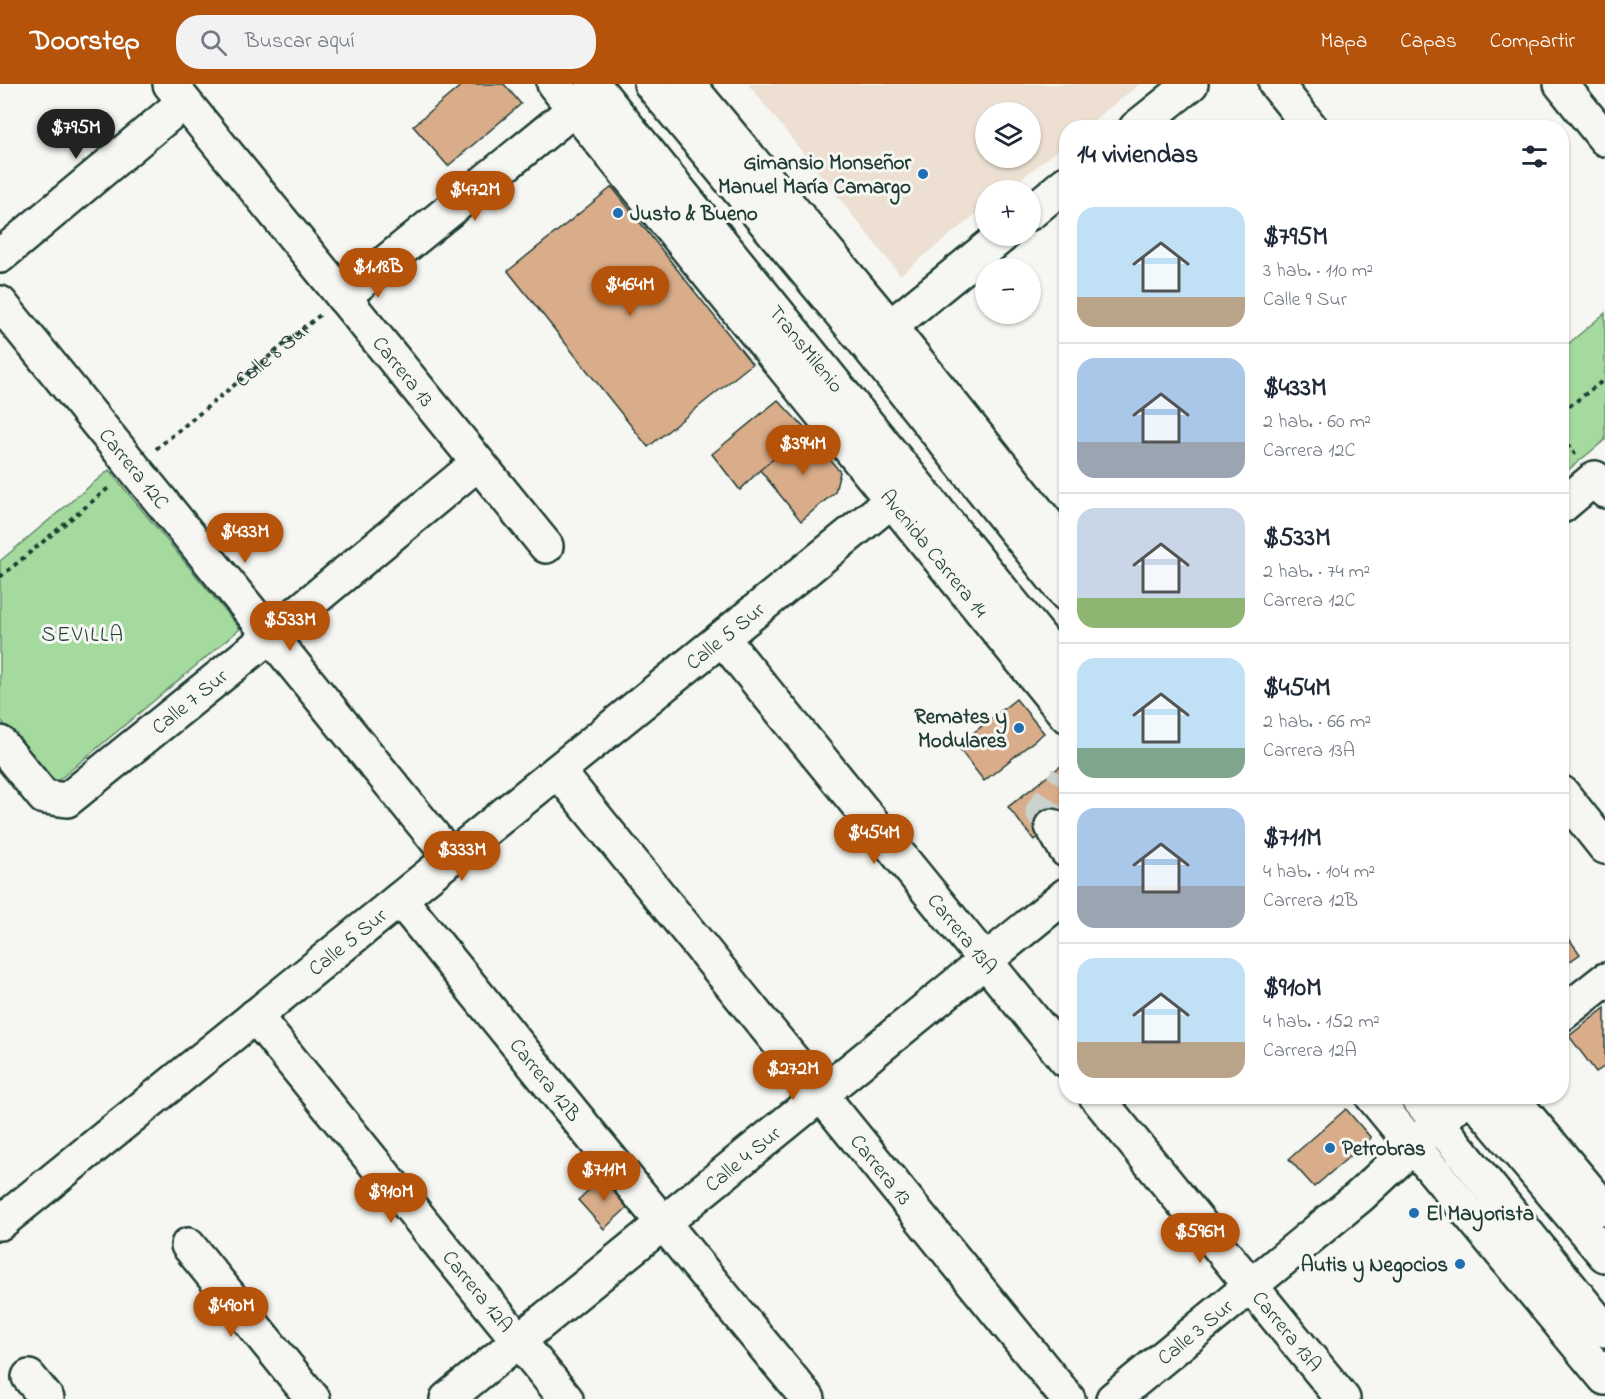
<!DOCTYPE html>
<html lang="es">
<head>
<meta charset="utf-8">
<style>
  :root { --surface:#fff; --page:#f2f2f3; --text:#1f2937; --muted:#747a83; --line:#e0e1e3; --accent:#b45309 }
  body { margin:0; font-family:"Indie Flower",sans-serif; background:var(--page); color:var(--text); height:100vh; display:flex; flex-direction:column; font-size:22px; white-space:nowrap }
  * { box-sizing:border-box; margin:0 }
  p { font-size:20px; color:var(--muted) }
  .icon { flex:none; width:33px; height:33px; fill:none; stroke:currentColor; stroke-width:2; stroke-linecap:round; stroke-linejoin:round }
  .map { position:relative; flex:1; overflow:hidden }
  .drawer { position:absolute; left:1059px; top:36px; width:510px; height:984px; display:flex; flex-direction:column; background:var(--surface); border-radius:24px; box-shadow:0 2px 4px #0004 }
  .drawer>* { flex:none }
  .fabs { position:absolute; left:975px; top:18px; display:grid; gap:12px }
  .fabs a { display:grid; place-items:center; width:66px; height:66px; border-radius:50%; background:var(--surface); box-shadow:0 2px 4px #0004; font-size:30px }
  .price { position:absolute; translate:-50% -51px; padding:0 14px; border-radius:21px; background:var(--accent); color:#fff; font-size:20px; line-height:39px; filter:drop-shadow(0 2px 3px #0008) }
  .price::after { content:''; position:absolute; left:50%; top:36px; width:18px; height:14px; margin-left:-9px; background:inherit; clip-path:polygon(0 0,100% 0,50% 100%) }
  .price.selected { background:#222; color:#fff }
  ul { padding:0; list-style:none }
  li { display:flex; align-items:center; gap:18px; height:150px; padding:0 18px }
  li+li { border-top:2px solid var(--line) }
  li span { display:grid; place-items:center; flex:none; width:168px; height:120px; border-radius:18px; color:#555 }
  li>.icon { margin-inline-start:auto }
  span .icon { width:72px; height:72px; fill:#fffc; stroke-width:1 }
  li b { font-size:26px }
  h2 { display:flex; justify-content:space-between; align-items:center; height:72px; padding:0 18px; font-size:26px }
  header { display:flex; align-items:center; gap:36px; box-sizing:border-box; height:84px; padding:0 30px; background:var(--accent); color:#fff }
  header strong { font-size:28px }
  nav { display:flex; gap:33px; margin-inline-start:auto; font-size:21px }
  .search { width:420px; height:54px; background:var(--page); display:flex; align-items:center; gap:15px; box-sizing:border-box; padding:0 21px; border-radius:24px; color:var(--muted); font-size:22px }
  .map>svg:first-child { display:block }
  .built { fill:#ede0d3; fill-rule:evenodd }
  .green { fill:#a4da9e; stroke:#628c69; stroke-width:1.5 }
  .building { fill:#d9ad8a; stroke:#1f3d34; stroke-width:1.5 }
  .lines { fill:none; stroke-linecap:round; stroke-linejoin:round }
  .minor-tunnel { stroke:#cbd1cc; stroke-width:33; stroke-dasharray:33 16; stroke-linecap:butt }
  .minor-casing { stroke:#1f3d34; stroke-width:38 }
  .major-casing { stroke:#1f3d34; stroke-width:38 }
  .path { stroke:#1f3d34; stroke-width:4; stroke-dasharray:4.5 4.5; stroke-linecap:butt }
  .minor { stroke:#f6f6f2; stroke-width:33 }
  .major { stroke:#f6f6f2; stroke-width:33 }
  .poi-dot { fill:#1f6fb2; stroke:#f6f6f2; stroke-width:2 }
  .labels { text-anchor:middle; stroke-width:6; stroke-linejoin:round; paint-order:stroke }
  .poi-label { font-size:21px; font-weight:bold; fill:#1f3d34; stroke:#f6f6f2; text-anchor:end }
  .street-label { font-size:21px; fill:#1f3d34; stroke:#f6f6f2 }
  .neighbourhood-label { font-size:22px; letter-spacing:1.5px; fill:#1f3d34; stroke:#f6f6f2 }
</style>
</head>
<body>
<header>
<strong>Doorstep</strong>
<div class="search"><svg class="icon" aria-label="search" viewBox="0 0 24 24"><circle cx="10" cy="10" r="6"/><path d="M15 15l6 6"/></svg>Buscar aquí</div>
<nav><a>Mapa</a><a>Capas</a><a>Compartir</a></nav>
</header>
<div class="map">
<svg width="1605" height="1315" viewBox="0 0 1605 1315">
  <rect width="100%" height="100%" fill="#f6f6f2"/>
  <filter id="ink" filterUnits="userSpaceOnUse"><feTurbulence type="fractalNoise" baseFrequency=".0167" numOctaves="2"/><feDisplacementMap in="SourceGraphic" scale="12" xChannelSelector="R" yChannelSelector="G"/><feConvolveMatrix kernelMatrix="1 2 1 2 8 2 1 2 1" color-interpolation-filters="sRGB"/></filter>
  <g filter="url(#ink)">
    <!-- built -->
    <path class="built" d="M748 0H1140L1085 43 1066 44V59L1007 106H986L985 123 900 191ZM986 28H1030V74H986Z"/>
    <!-- green -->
    <path class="green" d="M1605 229V356L1562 391V265Z
      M109 386 240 545 54 700 0 635V477Z"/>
    <!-- building -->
    <path class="building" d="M463 0H504L521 20 448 82 413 42Z
      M612 103 752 280 648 363 508 187Z
      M778 316 807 347 760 386 740 406 712 370Z
      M807 347 840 388 835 408 801 437 760 386Z
      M1016 615 1044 649 984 697 957 662Z
      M1062 681 1066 687V730L1034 756 1008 723Z
      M1562 845 1580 870 1562 883Z
      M1605 924V982L1596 988 1569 952Z
      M1346 1025 1371 1054 1314 1103 1289 1075Z
      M605 1091 631 1120 604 1145 578 1116Z"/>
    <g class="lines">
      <!-- minor-tunnel -->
      <path class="minor-tunnel" d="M1052 742 1042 727 1066 694"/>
      <!-- minor casing -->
      <g class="minor-casing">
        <g id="minor">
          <path id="s2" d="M170 0 546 462"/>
          <path id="s3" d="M593 0 1066 586"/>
          <path d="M651 0 868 262 1066 510"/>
          <path d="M1276 0 1311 44"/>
          <path d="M1561 0 1605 55"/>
          <path d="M1136 44 1191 0"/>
          <path d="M1030 129 1066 99"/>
          <path d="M0 172 184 18"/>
          <path d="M343 213 574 25"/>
          <path id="s4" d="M0 219 451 774"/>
          <path d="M890 243 1002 152"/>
          <path d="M1562 422 1595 394 1605 407"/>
          <path id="s5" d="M722 554 1066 976"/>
          <path id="s6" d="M0 659 44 713 67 716 271 551 478 379"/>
          <path id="s7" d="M558 687 1068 1315"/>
          <path d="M1562 709 1605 763"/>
          <path d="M1052 742 1066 766"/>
          <path id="s8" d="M400 815 589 1049 808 1315"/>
          <path d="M1562 930 1605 896"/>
          <path id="s9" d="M255 932 566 1315"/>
          <path id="s10" d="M1096 1012 1343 1315"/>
          <path d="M1416 1012 1605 1246"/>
          <path d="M1471 1012 1605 1171"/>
          <path id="s11" d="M0 1139 891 417"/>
          <path d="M188 1161 313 1315"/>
          <path d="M29 1293 47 1315"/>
          <path id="s12" d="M447 1315 1066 811"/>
          <path id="s13" d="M1113 1315 1360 1112 1467 1012"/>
        </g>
      </g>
      <!-- major casing -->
      <g class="major-casing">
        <g id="major">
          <path id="s14" d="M554 0 1066 631"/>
          <path d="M688 0 890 243 1066 463"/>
          <path d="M1372 1012 1605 1294"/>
          <path d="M1510 1012 1605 1125"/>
        </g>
      </g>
      <!-- path -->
      <g class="path">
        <path d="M1562 328 1605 295"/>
        <path d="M1562 353 1576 371"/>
        <path id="s1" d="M156 365 320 231"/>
        <path d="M0 493 111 402"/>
      </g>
      <!-- minor -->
      <use href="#minor" class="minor"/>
      <!-- major -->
      <use href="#major" class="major"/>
    </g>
  </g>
  <!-- markers -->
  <g class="poi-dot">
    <circle cx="923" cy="90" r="6"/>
    <circle cx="618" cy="129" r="6"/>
    <circle cx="1019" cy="644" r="6"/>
    <circle cx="1330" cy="1064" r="6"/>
    <circle cx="1414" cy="1129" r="6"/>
    <circle cx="1460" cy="1180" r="6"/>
  </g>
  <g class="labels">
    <!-- poi labels -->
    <g class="poi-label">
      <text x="911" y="85">Gimansio Monseñor<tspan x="911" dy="24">Manuel María Camargo</tspan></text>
      <text x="630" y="136" text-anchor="start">Justo &amp; Bueno</text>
      <text x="1007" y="639">Remates y<tspan x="1007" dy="24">Modulares</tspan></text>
      <text x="1342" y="1071" text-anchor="start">Petrobras</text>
      <text x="1426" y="1136" text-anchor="start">El Mayorista</text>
      <text x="1448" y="1187">Autis y Negocios</text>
    </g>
    <!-- street labels -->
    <g class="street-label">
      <text dy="7" stroke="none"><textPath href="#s3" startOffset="340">TransMilenio</textPath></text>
      <text dy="7" stroke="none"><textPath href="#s1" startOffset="150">Calle 8 Sur</textPath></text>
      <text dy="7" stroke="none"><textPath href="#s2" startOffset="370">Carrera 13</textPath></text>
      <text dy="7" stroke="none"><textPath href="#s4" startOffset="213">Carrera 12C</textPath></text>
      <text dy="7" stroke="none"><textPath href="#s14" startOffset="604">Avenida Carrera 14</textPath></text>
      <text dy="7" stroke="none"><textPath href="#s11" startOffset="933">Calle 5 Sur</textPath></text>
      <text dy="7" stroke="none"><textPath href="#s6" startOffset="250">Calle 7 Sur</textPath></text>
      <text dy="7" stroke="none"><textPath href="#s5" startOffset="381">Carrera 13A</textPath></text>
      <text dy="7" stroke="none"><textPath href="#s11" startOffset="447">Calle 5 Sur</textPath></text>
      <text dy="7" stroke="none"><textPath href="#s8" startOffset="232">Carrera 12B</textPath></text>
      <text dy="7" stroke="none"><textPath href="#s12" startOffset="381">Calle 4 Sur</textPath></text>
      <text dy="7" stroke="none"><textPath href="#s7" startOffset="513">Carrera 13</textPath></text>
      <text dy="7" stroke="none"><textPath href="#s9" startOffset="354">Carrera 12A</textPath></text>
      <text dy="7" stroke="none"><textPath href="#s13" startOffset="106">Calle 3 Sur</textPath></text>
      <text dy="7" stroke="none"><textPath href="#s10" startOffset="303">Carrera 13A</textPath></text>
    </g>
    <!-- neighbourhood labels -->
    <g class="neighbourhood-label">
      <text x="83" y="557">SEVILLA</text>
    </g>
  </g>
</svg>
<div class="fabs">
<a><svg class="icon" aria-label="layers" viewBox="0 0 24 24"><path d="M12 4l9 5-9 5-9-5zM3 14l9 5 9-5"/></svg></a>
<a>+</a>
<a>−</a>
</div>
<b class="price selected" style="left:76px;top:76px">$795M</b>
<b class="price" style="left:475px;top:138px">$472M</b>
<b class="price" style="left:378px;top:215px">$1.18B</b>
<b class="price" style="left:630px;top:233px">$464M</b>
<b class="price" style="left:803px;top:392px">$394M</b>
<b class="price" style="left:245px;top:480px">$433M</b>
<b class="price" style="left:290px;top:568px">$533M</b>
<b class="price" style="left:874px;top:781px">$454M</b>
<b class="price" style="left:462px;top:798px">$333M</b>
<b class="price" style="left:793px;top:1017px">$272M</b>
<b class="price" style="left:604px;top:1118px">$711M</b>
<b class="price" style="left:391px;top:1140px">$910M</b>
<b class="price" style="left:1200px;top:1180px">$596M</b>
<b class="price" style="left:231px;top:1254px">$490M</b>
<section class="drawer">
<h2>14 viviendas<svg class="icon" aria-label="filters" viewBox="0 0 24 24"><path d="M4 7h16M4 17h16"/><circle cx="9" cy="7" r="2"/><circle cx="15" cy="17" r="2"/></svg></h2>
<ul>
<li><span style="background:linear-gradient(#bfe0f5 75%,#b9a48a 0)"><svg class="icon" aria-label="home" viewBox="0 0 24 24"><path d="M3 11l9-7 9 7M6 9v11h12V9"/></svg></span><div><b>$795M</b><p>3 hab. · 110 m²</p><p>Calle 9 Sur</p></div></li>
<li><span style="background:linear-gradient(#a9c7e8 70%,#9aa5b1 0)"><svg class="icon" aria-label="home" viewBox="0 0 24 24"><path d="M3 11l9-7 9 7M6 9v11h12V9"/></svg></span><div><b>$433M</b><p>2 hab. · 60 m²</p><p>Carrera 12C</p></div></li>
<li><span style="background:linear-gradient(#c9d6e8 75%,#8fb573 0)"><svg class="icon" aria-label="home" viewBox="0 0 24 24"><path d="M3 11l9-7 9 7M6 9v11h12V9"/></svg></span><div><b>$533M</b><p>2 hab. · 74 m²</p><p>Carrera 12C</p></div></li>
<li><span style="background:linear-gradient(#bfe0f5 75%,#7fa58c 0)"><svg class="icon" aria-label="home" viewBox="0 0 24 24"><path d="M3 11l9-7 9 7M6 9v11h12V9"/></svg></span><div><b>$454M</b><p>2 hab. · 66 m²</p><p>Carrera 13A</p></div></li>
<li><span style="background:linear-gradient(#a9c7e8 65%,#9aa5b1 0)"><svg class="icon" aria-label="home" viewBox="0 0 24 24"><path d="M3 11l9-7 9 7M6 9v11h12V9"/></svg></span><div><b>$711M</b><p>4 hab. · 104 m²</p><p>Carrera 12B</p></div></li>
<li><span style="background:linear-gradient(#bfe0f5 70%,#b9a48a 0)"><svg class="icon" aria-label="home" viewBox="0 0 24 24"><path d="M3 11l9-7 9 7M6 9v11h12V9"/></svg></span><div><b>$910M</b><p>4 hab. · 152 m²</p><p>Carrera 12A</p></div></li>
</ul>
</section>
</div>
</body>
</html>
